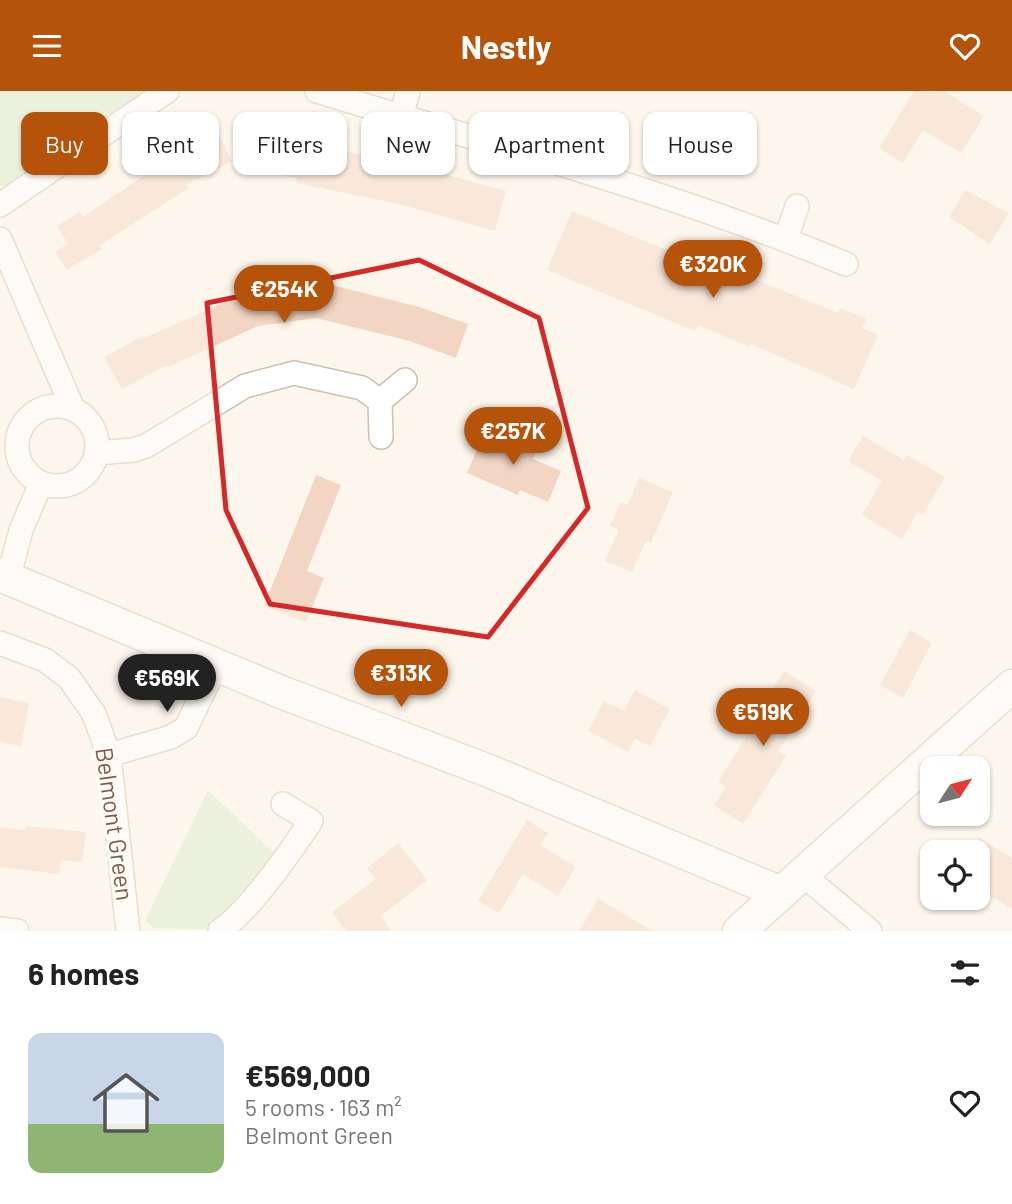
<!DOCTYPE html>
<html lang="en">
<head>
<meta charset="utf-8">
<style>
  :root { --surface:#fff; --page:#f2f2f2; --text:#222; --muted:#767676; --line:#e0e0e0; --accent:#b45309 }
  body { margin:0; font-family:Barlow,sans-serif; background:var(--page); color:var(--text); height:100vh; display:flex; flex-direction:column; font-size:26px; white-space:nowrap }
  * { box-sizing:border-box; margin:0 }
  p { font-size:23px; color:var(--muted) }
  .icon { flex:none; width:38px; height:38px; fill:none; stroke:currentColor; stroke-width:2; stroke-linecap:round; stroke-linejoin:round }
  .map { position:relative; height:840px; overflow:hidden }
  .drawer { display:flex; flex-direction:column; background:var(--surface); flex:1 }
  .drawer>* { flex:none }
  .banner { position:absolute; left:21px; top:21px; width:971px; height:63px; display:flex; gap:14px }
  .needle { width:46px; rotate:54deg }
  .buttons { position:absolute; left:920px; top:665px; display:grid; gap:14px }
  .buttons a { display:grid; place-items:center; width:70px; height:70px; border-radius:14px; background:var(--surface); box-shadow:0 2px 5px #0004; font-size:35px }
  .price { position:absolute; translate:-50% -60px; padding:0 16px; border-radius:24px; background:var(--accent); color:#fff; font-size:23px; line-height:46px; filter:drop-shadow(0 2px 4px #0008) }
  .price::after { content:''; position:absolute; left:50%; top:42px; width:21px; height:16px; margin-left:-10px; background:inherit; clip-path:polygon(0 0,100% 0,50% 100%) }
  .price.selected { background:#222; color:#fff }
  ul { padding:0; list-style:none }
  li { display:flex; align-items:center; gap:21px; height:175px; padding:0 28px }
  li+li { border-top:2px solid var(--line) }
  li span { display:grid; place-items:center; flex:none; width:196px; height:140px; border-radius:14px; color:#555 }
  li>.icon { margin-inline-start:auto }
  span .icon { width:84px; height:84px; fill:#fffc; stroke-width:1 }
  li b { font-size:30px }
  h2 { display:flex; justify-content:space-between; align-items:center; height:84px; padding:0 28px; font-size:30px }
  .chip { padding:0 24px; border-radius:14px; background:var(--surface); box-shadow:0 2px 5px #0004; font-size:24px; line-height:63px }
  .chip.selected { background:var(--accent); color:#fff }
  header { display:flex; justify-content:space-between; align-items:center; height:91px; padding:0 28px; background:var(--accent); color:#fff; font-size:32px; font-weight:700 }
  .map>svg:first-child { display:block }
  .green { fill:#d8ecc9 }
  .building { fill:#f3d5c3 }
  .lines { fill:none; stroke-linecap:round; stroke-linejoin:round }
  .street-casing { stroke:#d1beb0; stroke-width:26 }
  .secondary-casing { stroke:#d6c0b0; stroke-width:35 }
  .street { stroke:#fff; stroke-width:23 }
  .secondary { stroke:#fff; stroke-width:32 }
  .marked { fill:none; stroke:#d62828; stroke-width:5; stroke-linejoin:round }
  .labels { text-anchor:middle; stroke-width:7; stroke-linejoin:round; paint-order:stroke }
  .street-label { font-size:24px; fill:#7a5c4d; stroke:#fffaf3 }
</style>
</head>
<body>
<header><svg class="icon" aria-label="menu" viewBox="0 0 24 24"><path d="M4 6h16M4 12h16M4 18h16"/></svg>Nestly<svg class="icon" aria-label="heart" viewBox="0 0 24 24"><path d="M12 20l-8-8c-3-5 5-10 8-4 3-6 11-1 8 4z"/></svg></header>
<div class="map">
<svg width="1012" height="840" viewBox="0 0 1012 840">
  <rect width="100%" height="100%" fill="#fdf6ec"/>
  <!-- green -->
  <path class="green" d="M0 0H146L9 94 0 95Z
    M208 699 275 763 216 830 204 838 154 837 145 830Z"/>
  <!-- building -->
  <path class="building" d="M914 0H944L984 25 961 62 923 39 903 72 879 57Z
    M213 32 232 70 186 94 189 97 100 154 102 158 67 179 55 161 68 153 57 135 80 121 83 126 191 53 187 45Z
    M246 36 290 44 289 49 404 72 506 100 495 140 399 113 296 92 297 87 238 76Z
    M965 99 1009 122 990 153 949 126Z
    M572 120 732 186 734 180 838 222 841 217 866 228 862 237 878 244 854 298 751 253 750 256 698 234 695 240 547 179Z
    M320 191 419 216 468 233 456 267 410 250 316 227 258 235 168 276 167 274 122 298 104 266 143 245 144 247 250 200Z
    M486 337 537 358 533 368 561 380 548 411 520 399 518 404 467 382Z
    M863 345 904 369 907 364 945 386 923 424 918 421 902 448 862 424 882 390 848 370Z
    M316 384 341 394 307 480 324 487 306 531 264 515Z
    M639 387 673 401 651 452 646 450 632 481 605 470 619 439 610 435 621 411 628 414Z
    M910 539 932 552 903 607 880 594Z
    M784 580 816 600 778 660 786 665 743 733 714 714 726 696 718 691 762 621 759 619Z
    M635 599 670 618 650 655 635 648 628 661 588 640 604 610 624 620Z
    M0 606 29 612 21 655 0 651Z
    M527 729 548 742 540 754 576 776 558 805 523 783 499 822 478 810Z
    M26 735 86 741 82 771 61 769 59 783 0 776V736L25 739Z
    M978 746 1012 767V818L978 797Z
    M398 752 427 789 381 825 392 840H346L332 821 376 788 367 777Z
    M598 808 653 840H579Z"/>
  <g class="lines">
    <!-- street casing -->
    <g class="street-casing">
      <path id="street" d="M317 0C494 54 675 102 846 173
        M401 26 408 0
        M0 114 167 0
        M0 148 73 318
        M786 148 797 115
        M380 310 381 346
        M17 355a40 40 0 1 1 80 0a40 40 0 1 1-80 0Z
        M96 362 133 359 146 355 245 295 294 282 362 297 380 310 405 289
        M8 488 21 439 41 392
        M0 552 45 569 69 587 94 623 109 664 128 840
        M109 664 171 646 186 637 216 574
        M802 783 870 840
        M0 838 17 840
        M220 840C251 818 289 763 311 730L283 713"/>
    </g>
    <!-- secondary casing -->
    <g class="secondary-casing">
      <path id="secondary" d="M0 484 281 601 489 680 781 802
        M739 840 1012 595"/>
    </g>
    <!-- street -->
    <use href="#street" class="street"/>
    <!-- secondary -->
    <use href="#secondary" class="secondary"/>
  </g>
  <!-- marked area -->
  <path d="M0 0H1012V840H0ZM419 169 539 227 588 417 488 546 270 513 226 419 207 212Z" fill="#fdf6ec" fill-opacity=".55" fill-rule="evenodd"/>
  <path class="marked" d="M419 169 539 227 588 417 488 546 270 513 226 419 207 212Z"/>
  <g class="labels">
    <!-- street labels -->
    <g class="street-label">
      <text transform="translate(114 733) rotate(82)" y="8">Belmont Green</text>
    </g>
  </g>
</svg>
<div class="buttons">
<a><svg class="needle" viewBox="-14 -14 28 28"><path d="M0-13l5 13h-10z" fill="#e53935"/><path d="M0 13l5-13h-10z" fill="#767676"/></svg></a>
<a><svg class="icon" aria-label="locate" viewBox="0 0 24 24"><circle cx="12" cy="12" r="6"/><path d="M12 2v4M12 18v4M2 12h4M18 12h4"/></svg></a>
</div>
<b class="price" style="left:713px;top:209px">€320K</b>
<b class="price" style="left:284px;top:234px">€254K</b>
<b class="price" style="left:513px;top:376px">€257K</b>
<b class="price" style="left:401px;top:618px">€313K</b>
<b class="price selected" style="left:167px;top:623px">€569K</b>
<b class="price" style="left:763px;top:657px">€519K</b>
<div class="banner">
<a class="chip selected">Buy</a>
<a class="chip">Rent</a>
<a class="chip">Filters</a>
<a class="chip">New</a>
<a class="chip">Apartment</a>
<a class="chip">House</a>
</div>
</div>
<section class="drawer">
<h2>6 homes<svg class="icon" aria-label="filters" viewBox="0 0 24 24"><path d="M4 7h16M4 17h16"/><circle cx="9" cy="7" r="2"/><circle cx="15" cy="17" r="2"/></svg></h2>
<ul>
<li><span style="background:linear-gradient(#c9d6e8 65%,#8fb573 0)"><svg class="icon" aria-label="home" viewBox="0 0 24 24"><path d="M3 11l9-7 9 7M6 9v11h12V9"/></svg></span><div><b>€569,000</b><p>5 rooms · 163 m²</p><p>Belmont Green</p></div><svg class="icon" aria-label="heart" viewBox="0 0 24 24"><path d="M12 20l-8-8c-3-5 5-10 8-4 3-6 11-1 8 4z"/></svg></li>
</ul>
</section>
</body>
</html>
